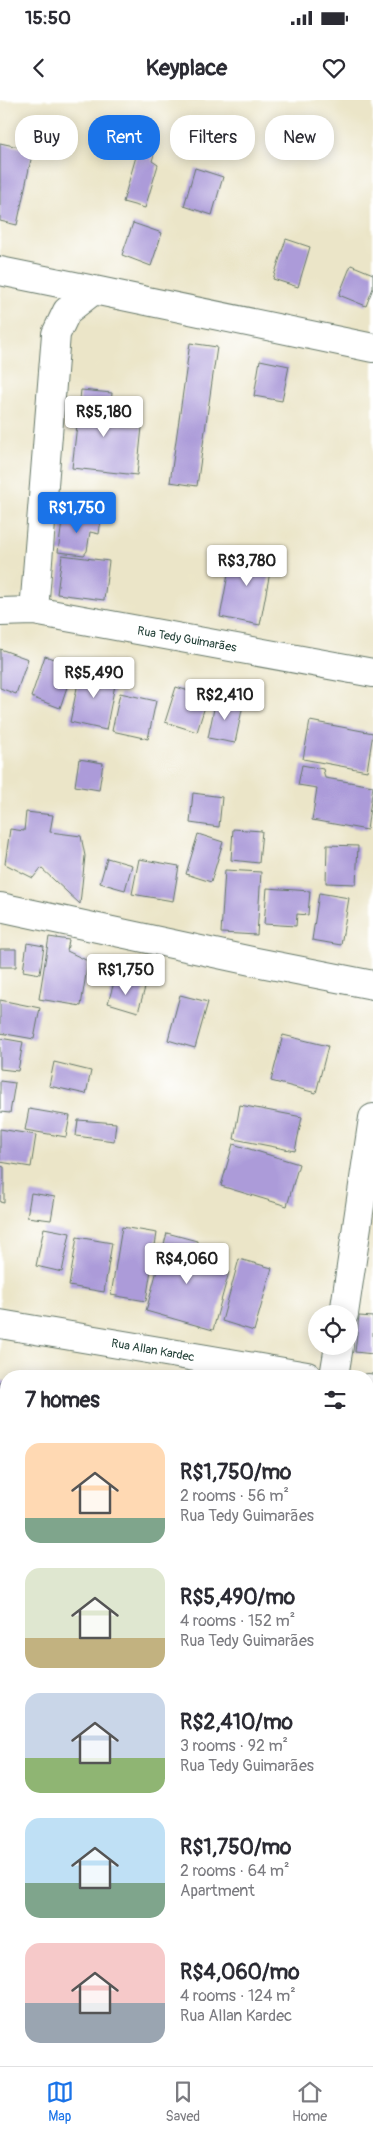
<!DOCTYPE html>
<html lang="en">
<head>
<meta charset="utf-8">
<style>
  :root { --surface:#fff; --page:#f7f7f7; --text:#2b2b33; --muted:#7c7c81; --line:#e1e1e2; --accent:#1a73e8 }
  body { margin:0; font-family:Pangolin,sans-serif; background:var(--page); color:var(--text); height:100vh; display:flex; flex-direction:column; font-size:19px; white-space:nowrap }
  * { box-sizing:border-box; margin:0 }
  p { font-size:16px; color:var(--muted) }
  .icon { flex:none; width:28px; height:28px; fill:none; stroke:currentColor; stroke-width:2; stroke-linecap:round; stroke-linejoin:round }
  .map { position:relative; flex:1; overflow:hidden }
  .drawer { position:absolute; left:0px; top:1270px; width:374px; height:696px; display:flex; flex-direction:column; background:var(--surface); border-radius:20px 20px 0 0; box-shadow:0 2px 12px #0003 }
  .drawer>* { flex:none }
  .hud { position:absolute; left:15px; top:15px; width:344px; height:45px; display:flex; gap:10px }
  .controls { position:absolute; left:308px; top:1205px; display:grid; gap:10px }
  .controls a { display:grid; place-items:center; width:50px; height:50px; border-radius:50%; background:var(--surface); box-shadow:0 2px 12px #0003; font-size:25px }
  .price { position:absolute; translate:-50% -42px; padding:0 11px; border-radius:5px; background:#fff; color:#222; font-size:16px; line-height:32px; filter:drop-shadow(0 1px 2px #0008) }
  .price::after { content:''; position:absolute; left:50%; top:30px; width:15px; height:11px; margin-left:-8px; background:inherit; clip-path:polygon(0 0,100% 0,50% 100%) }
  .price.active { background:var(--accent); color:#fff }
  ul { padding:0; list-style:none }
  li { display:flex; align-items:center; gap:15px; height:125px; padding:0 25px }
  li span { display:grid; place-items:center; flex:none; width:140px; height:100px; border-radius:15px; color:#555 }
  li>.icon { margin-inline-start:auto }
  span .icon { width:60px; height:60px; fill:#fffc; stroke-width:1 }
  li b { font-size:21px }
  h2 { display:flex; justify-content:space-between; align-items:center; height:60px; padding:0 25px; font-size:21px }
  .pill { padding:0 18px; border-radius:20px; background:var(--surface); box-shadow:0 2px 12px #0003; font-size:18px; line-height:45px }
  .pill.active { background:var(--accent); color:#fff }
  .status { display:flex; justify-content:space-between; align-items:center; height:35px; padding:0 25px; background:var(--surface); direction:ltr }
  .status svg { height:14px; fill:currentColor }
  header { display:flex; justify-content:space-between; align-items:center; height:65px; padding:0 25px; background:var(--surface); font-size:22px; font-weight:700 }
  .menu { display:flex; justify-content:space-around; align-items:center; height:70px; border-top:1px solid var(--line); background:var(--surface); font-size:14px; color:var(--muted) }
  .menu a { display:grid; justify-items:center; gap:2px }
  .menu .active { color:var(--accent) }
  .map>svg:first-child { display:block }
  .building { fill:#ac9bd9 }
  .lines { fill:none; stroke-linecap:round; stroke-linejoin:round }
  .minor-casing { stroke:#667868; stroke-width:30 }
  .minor { stroke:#fff; stroke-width:28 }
  .labels { text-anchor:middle; stroke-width:4.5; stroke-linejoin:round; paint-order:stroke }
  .street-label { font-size:12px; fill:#1f3d34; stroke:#fff }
</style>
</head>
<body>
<div class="status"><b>15:50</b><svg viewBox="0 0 49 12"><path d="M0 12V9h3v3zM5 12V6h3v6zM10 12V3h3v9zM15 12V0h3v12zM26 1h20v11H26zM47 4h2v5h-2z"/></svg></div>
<header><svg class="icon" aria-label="back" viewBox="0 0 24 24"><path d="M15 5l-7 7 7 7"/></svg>Keyplace<svg class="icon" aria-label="heart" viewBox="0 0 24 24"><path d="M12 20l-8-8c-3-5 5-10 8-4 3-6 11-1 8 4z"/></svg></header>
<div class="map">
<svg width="373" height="1966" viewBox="0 0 373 1966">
  <rect width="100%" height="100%" fill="#fff"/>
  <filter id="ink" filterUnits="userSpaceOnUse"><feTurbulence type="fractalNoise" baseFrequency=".02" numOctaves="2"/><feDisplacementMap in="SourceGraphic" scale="10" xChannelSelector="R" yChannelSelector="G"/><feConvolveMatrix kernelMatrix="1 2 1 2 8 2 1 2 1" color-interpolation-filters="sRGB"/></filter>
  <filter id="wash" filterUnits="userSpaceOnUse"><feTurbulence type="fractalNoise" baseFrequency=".0096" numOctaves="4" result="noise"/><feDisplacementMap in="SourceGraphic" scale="20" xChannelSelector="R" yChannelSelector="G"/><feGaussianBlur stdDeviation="1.12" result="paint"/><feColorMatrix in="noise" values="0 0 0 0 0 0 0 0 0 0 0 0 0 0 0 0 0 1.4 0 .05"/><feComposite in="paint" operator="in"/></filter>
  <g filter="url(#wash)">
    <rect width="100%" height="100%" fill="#ebe5c8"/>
    <g id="blocks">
      <!-- building -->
      <path class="building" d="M0 43 33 50 17 125 0 121Z
        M139 46 155 51 152 61 158 65 145 108 123 102Z
        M195 68 223 77 212 115 184 106Z
        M133 123 162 133 151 166 122 155Z
        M286 139 310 147 298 187 273 179Z
        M351 165 373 174V188L366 206 339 195Z
        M190 243 217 247 197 386 170 382Z
        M260 260 289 266 282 301 254 296Z
        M81 290 112 293 109 323 142 327 137 375 72 368Z
        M63 414 101 419 99 434 90 432 87 451 84 455 58 452Z
        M233 448 273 456 260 525 220 517Z
        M62 455 109 461 104 500 57 494Z
        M0 549 28 559 16 594 0 588Z
        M45 556 74 566 60 608 31 597Z
        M81 568 117 575 106 630 70 622Z
        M176 587 208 597 197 632 165 622Z
        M120 593 156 601 148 639 112 631Z
        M216 599 243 605 235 643 208 638Z
        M310 621 373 633 367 671 303 659Z
        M79 659 103 663 99 690 75 686Z
        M302 665 323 669 325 678 373 686 367 730 312 720 317 688 298 685Z
        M193 693 222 697 219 727 190 723Z
        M26 712 53 715 50 732 81 736 85 756 80 804 41 768 33 778 5 764 10 729 24 731Z
        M233 729 262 731 259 763 231 760Z
        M198 734 223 742 211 782 186 774Z
        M327 745 358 746 356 784 326 783Z
        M107 758 132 765 125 790 100 783Z
        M139 759 179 766 173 801 132 794Z
        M225 770 261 772 257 835 221 833Z
        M267 788 310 791 308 815 297 814 296 826 264 824Z
        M319 793 349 798 341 845 312 840Z
        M49 837 69 840 67 851 88 861 81 906 39 899Z
        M27 843 44 846 40 874 23 871Z
        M0 849H16V867H0Z
        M115 879 145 888 138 912 108 903Z
        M180 895 208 902 195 948 168 940Z
        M0 900 40 908 34 939 0 933Z
        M283 935 328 946 316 993 271 981Z
        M0 938 23 942 18 971 0 969Z
        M54 962 91 971 86 994 49 986Z
        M0 981 15 983 10 1013 0 1012Z
        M240 1005 302 1017 295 1051 234 1039Z
        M29 1009 70 1016 66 1037 25 1030Z
        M78 1020 116 1023 114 1041 76 1036Z
        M0 1029 36 1035 31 1067 0 1062Z
        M233 1044 299 1064 287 1106 221 1086Z
        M0 1066 4 1067V1103L0 1102Z
        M31 1093 55 1097 51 1120 27 1117Z
        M122 1127 157 1133 146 1201 111 1195Z
        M44 1128 70 1133 62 1172 36 1166Z
        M167 1133 197 1141 200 1164 229 1172 213 1230 146 1211Z
        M77 1137 112 1143 104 1192 69 1186Z
        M239 1159 272 1168 254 1231 222 1221Z
        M359 1216 373 1217V1254L355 1252Z
        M0 1281H6V1339L0 1338Z
        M0 1396 6 1397V1438L0 1437Z
        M368 1419 373 1420V1467L368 1466Z
        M368 1562 373 1563 372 1576 368 1575Z
        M0 1645 6 1646V1705L0 1704Z
        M368 1707 373 1708V1779L368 1778Z
        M368 1874 373 1876V1911L368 1909Z
        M2 1877 6 1878V1919L0 1918Z
        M368 1922 373 1924V1941L368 1956Z
        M0 1936 6 1940V1960H11L7 1966H0Z
        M111 1960H128L137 1966H107Z
        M149 1960H163L172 1966H145Z
        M270 1960H322L334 1966H267Z"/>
    </g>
  </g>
  <g filter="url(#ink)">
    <use href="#blocks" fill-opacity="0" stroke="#667868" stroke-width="1"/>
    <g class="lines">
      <!-- minor casing -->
      <g class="minor-casing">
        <path id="minor" d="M0 171 94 190
          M34 511 56 234 67 211 94 190 373 248
          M0 512 34 511 373 573
          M0 807 256 862 373 885
          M344 1214 373 1018
          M0 1224 307 1276
          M334 1276 339 1246
          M368 1288 373 1289
          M0 1741 6 1742
          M368 1819 373 1820
          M0 1835 6 1827
          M251 1966 256 1960"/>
      </g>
      <!-- minor -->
      <use href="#minor" class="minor"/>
    </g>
  </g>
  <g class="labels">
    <!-- street labels -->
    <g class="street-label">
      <text transform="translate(187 539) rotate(10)" y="4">Rua Tedy Guimarães</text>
      <text transform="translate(153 1250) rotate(10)" y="4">Rua Allan Kardec</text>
    </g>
  </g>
</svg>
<div class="controls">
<a><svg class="icon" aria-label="locate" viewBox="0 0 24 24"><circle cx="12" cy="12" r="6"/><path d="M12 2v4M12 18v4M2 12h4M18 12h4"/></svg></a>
</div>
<b class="price" style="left:104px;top:338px">R$5,180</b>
<b class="price active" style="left:77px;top:434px">R$1,750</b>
<b class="price" style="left:247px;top:487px">R$3,780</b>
<b class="price" style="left:94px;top:599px">R$5,490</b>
<b class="price" style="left:225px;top:621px">R$2,410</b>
<b class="price" style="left:126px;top:896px">R$1,750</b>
<b class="price" style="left:187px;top:1185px">R$4,060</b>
<div class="hud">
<a class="pill">Buy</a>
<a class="pill active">Rent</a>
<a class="pill">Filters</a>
<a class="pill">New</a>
</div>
<section class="drawer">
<h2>7 homes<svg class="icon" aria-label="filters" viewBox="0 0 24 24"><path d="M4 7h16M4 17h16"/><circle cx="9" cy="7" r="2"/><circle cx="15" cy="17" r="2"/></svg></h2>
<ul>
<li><span style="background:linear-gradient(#ffd9b3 75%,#7fa58c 0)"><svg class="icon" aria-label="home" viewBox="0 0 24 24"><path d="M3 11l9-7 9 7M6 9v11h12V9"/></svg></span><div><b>R$1,750/mo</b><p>2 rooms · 56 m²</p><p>Rua Tedy Guimarães</p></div></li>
<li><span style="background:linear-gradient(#dfe7d0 70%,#c2b280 0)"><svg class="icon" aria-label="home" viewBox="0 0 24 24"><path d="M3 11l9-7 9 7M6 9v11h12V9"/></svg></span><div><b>R$5,490/mo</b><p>4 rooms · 152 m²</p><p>Rua Tedy Guimarães</p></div></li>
<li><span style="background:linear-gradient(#c9d6e8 65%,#8fb573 0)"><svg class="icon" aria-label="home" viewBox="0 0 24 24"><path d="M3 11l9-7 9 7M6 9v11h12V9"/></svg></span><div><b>R$2,410/mo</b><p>3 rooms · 92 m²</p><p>Rua Tedy Guimarães</p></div></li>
<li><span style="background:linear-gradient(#bfe0f5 65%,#7fa58c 0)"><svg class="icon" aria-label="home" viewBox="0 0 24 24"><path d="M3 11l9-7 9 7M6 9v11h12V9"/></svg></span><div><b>R$1,750/mo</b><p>2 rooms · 64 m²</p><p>Apartment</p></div></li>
<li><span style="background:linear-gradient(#f6c9c9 60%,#9aa5b1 0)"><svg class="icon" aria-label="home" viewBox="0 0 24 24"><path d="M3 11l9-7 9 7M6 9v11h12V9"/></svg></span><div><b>R$4,060/mo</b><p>4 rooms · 124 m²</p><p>Rua Allan Kardec</p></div></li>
</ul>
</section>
</div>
<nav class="menu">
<a class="active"><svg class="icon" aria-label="map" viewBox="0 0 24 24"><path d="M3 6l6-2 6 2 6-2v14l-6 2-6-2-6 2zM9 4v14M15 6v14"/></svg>Map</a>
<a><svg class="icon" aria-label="saved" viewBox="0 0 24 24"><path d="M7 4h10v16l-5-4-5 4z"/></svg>Saved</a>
<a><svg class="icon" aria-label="home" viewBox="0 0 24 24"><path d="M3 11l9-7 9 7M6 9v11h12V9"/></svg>Home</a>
</nav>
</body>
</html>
